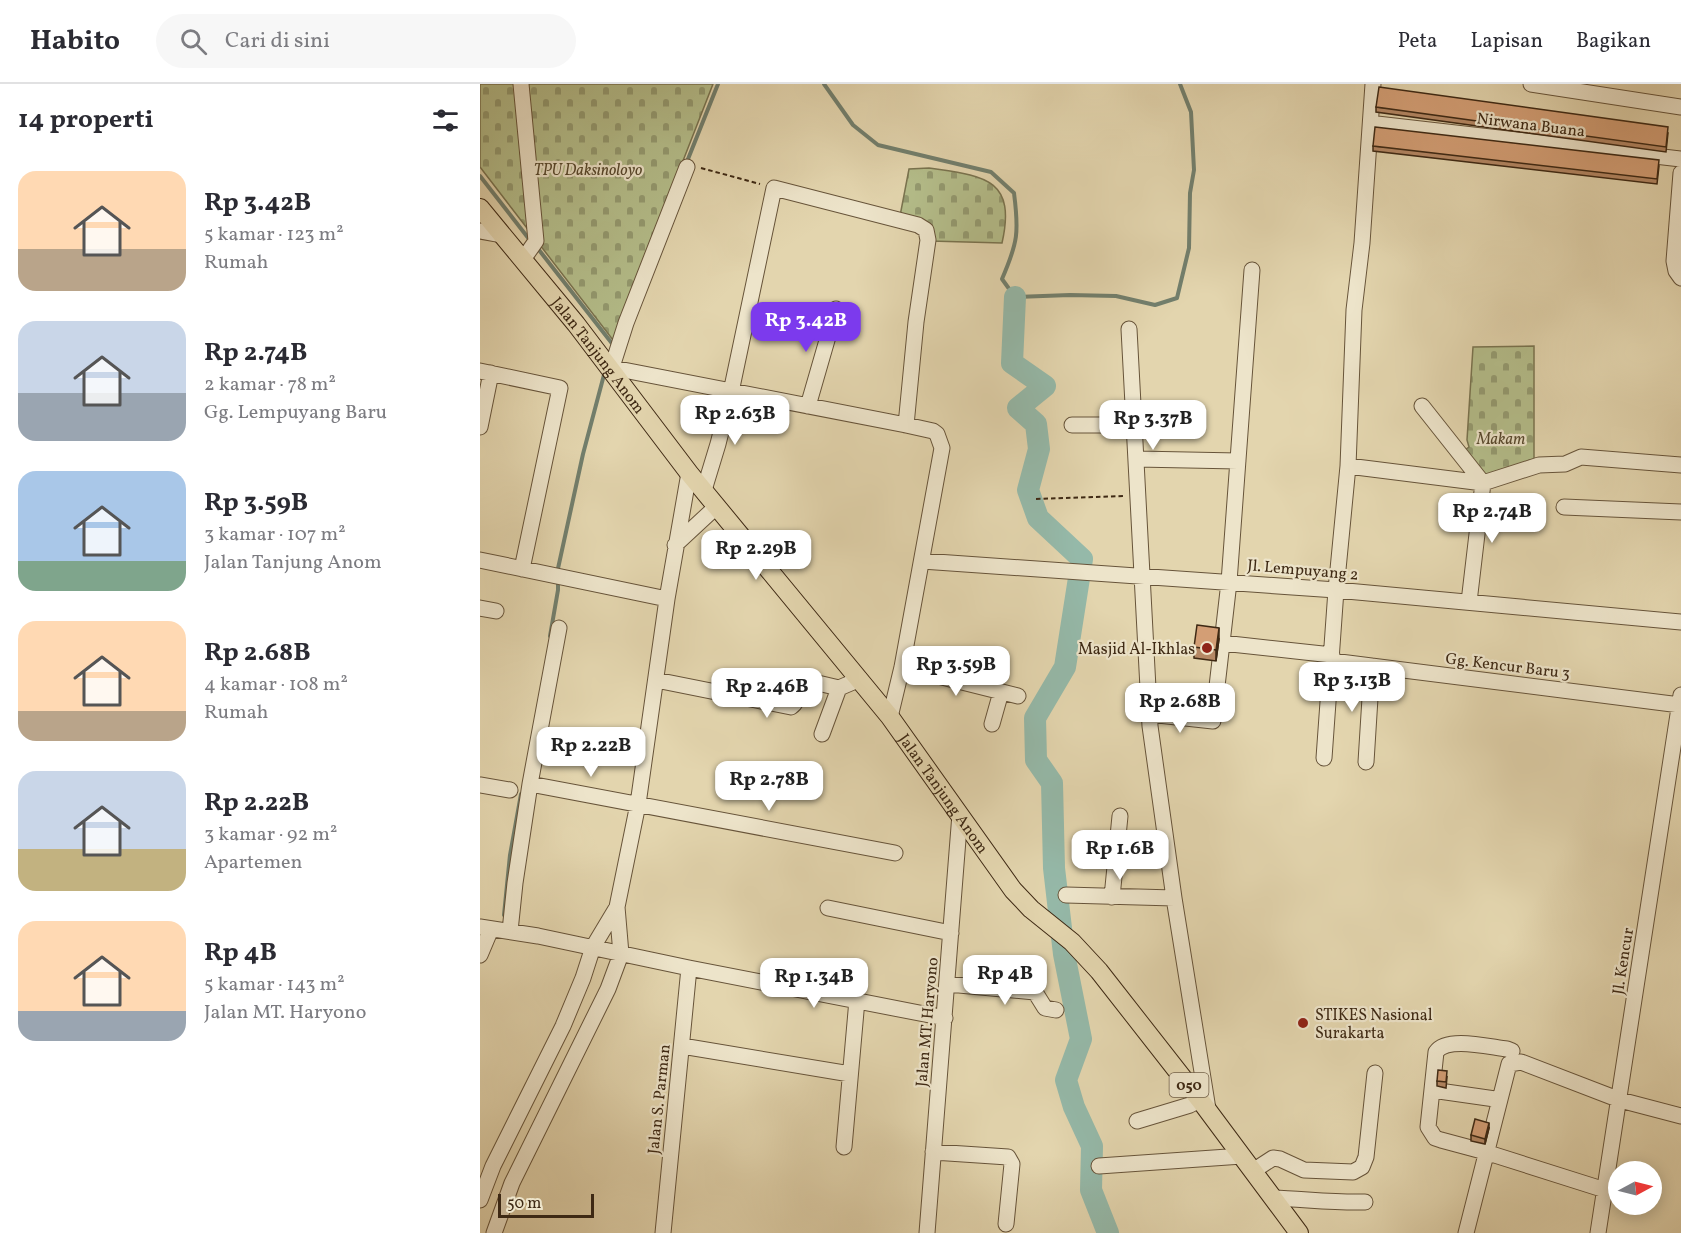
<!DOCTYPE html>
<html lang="id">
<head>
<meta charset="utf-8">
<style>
  :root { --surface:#fff; --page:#f7f7f7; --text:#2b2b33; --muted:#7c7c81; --line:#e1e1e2; --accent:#7c3aed }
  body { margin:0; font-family:Vollkorn,serif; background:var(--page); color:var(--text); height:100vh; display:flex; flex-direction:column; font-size:22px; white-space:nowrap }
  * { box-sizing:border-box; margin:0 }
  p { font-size:20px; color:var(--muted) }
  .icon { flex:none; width:33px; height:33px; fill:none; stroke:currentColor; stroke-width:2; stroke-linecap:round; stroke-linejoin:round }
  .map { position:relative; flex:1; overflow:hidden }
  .details { display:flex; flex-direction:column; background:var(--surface); width:480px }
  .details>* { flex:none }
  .needle { width:39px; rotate:83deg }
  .buttons { position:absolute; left:1128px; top:1077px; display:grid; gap:12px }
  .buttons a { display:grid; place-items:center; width:54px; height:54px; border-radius:50%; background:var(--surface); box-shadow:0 3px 15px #0003; font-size:30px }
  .scale { position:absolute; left:18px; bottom:15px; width:96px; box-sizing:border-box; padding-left:6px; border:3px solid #3e2914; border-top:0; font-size:16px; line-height:21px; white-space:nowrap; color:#3e2914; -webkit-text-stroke:4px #ede4ca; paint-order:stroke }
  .price { position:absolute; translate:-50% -51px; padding:0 14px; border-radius:12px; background:#fff; color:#222; font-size:20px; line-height:39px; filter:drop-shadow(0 2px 3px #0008) }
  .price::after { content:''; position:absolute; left:50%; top:36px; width:18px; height:14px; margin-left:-9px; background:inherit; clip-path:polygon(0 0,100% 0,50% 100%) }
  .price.on { background:var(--accent); color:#fff }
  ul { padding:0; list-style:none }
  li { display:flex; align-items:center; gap:18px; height:150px; padding:0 18px }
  li span { display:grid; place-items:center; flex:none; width:168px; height:120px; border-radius:18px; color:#555 }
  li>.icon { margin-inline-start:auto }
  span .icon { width:72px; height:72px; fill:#fffc; stroke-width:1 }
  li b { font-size:26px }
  h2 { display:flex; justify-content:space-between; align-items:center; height:72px; padding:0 18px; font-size:26px }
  header { display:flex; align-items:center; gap:36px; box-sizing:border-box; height:84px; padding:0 30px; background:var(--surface); border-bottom:2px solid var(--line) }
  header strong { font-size:28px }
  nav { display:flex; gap:33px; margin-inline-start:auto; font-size:21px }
  .search { width:420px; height:54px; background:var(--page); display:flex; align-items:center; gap:15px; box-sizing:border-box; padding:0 21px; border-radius:33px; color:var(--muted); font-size:22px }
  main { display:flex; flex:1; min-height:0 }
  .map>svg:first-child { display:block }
  .cemetery { fill:url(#cemetery-stones); stroke:#79734f; stroke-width:1.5 }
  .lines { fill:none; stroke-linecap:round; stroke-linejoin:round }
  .stream { stroke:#727f6d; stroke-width:4 }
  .river { stroke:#95b9a9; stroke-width:22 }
  .minor-casing { stroke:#67543a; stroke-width:17 }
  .major-casing { stroke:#3e2914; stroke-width:20 }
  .path { stroke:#3e2914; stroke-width:2; stroke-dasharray:4.5 3; stroke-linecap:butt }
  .minor { stroke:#ede4ca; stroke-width:15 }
  .major { stroke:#e3d5ae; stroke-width:18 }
  .wall { fill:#b58865; stroke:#3e2914; stroke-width:1.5 }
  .shaded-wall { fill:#946f52; stroke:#3e2914; stroke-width:1.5 }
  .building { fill:#d39e75; stroke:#3e2914; stroke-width:1.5 }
  .poi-dot { fill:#8f2418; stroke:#ede4ca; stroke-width:2 }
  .labels { text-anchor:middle; stroke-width:4.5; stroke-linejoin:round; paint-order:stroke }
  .shield { fill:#ede4ca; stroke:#72614b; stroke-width:1.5 }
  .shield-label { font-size:15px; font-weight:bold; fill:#3e2914 }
  .street-label { font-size:16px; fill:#3e2914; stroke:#ede4ca }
  .park-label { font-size:16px; font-style:italic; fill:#56472c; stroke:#ede4ca }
  .poi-label { font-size:16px; fill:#3e2914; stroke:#ede4ca; text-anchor:end }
</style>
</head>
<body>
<header>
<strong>Habito</strong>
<div class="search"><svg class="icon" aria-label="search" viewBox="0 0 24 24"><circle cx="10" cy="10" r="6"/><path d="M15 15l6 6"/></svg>Cari di sini</div>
<nav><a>Peta</a><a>Lapisan</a><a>Bagikan</a></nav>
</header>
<main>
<section class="details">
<h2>14 properti<svg class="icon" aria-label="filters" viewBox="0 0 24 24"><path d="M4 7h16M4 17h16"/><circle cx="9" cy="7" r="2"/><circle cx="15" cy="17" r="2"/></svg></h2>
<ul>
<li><span style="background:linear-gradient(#ffd9b3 65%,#b9a48a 0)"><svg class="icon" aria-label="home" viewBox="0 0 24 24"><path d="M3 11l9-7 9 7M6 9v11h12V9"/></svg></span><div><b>Rp 3.42B</b><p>5 kamar · 123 m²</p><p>Rumah</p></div></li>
<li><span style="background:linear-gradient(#c9d6e8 60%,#9aa5b1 0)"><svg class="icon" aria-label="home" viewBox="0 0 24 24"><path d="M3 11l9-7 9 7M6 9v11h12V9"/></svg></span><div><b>Rp 2.74B</b><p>2 kamar · 78 m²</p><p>Gg. Lempuyang Baru</p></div></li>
<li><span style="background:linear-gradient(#a9c7e8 75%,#7fa58c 0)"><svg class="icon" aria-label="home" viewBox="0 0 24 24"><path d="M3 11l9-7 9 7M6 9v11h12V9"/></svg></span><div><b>Rp 3.59B</b><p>3 kamar · 107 m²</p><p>Jalan Tanjung Anom</p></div></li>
<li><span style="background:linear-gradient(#ffd9b3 75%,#b9a48a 0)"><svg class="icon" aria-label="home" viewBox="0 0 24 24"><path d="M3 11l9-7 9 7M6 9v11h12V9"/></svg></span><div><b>Rp 2.68B</b><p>4 kamar · 108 m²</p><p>Rumah</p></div></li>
<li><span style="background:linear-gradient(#c9d6e8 65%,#c2b280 0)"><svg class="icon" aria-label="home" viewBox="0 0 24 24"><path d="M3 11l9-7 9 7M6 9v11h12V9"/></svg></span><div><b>Rp 2.22B</b><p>3 kamar · 92 m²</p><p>Apartemen</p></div></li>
<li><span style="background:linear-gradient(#ffd9b3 75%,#9aa5b1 0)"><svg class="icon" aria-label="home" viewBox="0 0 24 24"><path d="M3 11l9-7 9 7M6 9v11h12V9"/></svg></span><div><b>Rp 4B</b><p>5 kamar · 143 m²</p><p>Jalan MT. Haryono</p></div></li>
</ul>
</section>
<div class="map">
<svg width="1201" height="1149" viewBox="0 0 1201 1149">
  <defs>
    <pattern id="cemetery-stones" width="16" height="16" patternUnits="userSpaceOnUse" patternTransform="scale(1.5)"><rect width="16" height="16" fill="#b4bd8a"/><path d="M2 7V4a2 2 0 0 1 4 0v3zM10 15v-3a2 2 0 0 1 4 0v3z" fill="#949a70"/></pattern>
  </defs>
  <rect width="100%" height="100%" fill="#e3d5ae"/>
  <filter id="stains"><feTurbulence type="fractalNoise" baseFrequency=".00333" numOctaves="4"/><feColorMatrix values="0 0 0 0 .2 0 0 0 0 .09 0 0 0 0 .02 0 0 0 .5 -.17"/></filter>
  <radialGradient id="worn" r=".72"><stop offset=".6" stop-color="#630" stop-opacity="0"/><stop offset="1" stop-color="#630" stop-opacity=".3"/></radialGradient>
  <!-- cemetery -->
  <path class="cemetery" d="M0 0H233L133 256 0 83Z
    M449 84C502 92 537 93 522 159L450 157 420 132 429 85Z
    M1054 262V378L1005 394 985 366 989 363 987 356 993 263Z"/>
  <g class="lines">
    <!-- stream -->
    <path class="stream" d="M344 0 373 41 398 61 511 88 534 109C539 148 538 158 522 195L535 213 590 211 636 212 675 221 697 214 709 164 710 109 714 86 711 28 700 0
      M206 80 238 0
      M0 92 49 155
      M59 166 134 262
      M77 489 103 370 125 287
      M70 552 78 506V497
      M24 831 30 771 41 710"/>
    <!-- river -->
    <path class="river" d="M535 213 532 279 565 302 538 324 556 340 559 365 548 406 558 434 602 475 585 583 555 634 556 676 572 699 574 784 584 870 601 955 586 996 594 1023 612 1062 611 1106 628 1149"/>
    <!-- minor casing -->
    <g class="minor-casing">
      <path id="minor" d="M41 0 56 157 44 174
        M1051 0 1201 23
        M897 40 1201 75
        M1201 89 1194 177 1196 187 1201 194
        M0 147 22 151
        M649 245 670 642 694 814 728 1025
        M128 283 426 341 453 347 457 350 462 364 422 583 410 633
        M132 283 146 239 207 83
        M0 287 80 304 42 485
        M328 322 356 225
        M942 322 1003 399
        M592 341H655
        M0 343 11 289
        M657 375 758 377
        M868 382 1003 399 1059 381 1085 380 1101 373 1201 381
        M224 406 238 360 251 308 294 104 438 141 446 146 448 156 436 238 426 341
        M1084 423 1201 428
        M195 461 237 422
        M0 476 187 515
        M442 477 856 506 1201 538
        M989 518 1003 399
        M0 524 16 527
        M79 544 50 700 415 769
        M742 559 852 571
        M852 577 1200 621
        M422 583 538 612
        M176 596 311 623C320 617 318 604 325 596L359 604 380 595
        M669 630 733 637 749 498 772 186
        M512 640 521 608
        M342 650 359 604
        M844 674 856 506 868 382 874 226 882 159 893 0
        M886 678 892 582
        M0 701 30 706
        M586 811 694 814
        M632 813 640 732
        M348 824 471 849
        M0 843 58 852 209 884 465 934
        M30 847 35 799 50 700
        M0 871 11 845
        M468 900 555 908 565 924 576 926
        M202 962 370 990
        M1032 967 1027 965C1009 963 967 952 956 968L948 1043 955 1054 961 1056 1002 1067 1125 1106
        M952 1006 1015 1015
        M657 1037 710 1021 720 1016
        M364 1063 377 916
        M453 1068 528 1073 532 1080 526 1140
        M619 1082 762 1072
        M773 1087 793 1074 800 1075 824 1086 873 1088 882 1083 886 1073 895 989
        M793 1114C824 1115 854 1119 885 1118
        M0 1116 13 1082 83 942 103 894 113 863 137 823
        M14 1149 32 1099 128 905 141 870 137 823 158 720 187 515 209 389
        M183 1149 209 884
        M447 1149 480 730
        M986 1149 1029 980 1041 978 1140 1016 1201 1032
        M1118 1149 1201 611"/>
    </g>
    <!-- major casing -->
    <g class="major-casing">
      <g id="major">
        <path id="s1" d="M0 124 96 240 209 389 410 633 533 806 551 825 592 858 619 887 720 1016 819 1149"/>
      </g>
    </g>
    <!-- path -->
    <path class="path" d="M221 84 280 100
      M556 415 644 412"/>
    <!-- minor -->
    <use href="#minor" class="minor"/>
    <!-- major -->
    <use href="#major" class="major"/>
  </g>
  <!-- wall -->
  <path class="wall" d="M896 23 1188 49 1186 68 896 28Z
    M893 62 1179 82 1177 100 893 67Z
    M739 555 736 577 714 574V563Z
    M967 993 966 1004 957 1002V997Z
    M1009 1044 1005 1060 991 1057V1051Z"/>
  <!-- shaded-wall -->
  <path class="shaded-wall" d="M739 544V555L736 577V566Z
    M1009 1039V1044L1005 1060V1055Z"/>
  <!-- building -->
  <path class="building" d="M899 3 1188 43 1186 63 896 23Z
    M895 43 1179 76 1177 95 893 62Z
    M717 541 739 544 736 566 714 563Z
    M958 986 967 987 966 998 957 997Z
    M995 1035 1009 1039 1005 1055 991 1051Z"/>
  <!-- markers -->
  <g class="poi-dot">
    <circle cx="727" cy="564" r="6"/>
    <circle cx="823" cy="939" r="6"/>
  </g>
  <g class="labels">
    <!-- shield labels -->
    <rect class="shield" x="689.5" y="989" width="39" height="24" rx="4.5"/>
    <g class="shield-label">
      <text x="709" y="1006">050</text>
    </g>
    <!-- street labels -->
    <g class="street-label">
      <text transform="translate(1051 40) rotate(7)" y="6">Nirwana Buana</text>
      <text dy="6" stroke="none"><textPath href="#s1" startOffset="189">Jalan Tanjung Anom</textPath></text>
      <text transform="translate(823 485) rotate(5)" y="6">Jl. Lempuyang 2</text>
      <text transform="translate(1028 581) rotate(7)" y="6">Gg. Kencur Baru 3</text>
      <text dy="6" stroke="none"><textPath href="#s1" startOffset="747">Jalan Tanjung Anom</textPath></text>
      <text transform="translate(1142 877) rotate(-81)" y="6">Jl. Kencur</text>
      <text transform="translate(446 938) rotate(-85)" y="6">Jalan MT. Haryono</text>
      <text transform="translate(178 1015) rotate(-84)" y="6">Jalan S. Parman</text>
    </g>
    <!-- park labels -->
    <g class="park-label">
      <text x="108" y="91">TPU Daksinoloyo</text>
      <text x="1021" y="360">Makam</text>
    </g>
    <!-- poi labels -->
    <g class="poi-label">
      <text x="715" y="570">Masjid Al-Ikhlas</text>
      <text x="835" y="936" text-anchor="start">STIKES Nasional<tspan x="835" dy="18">Surakarta</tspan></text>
    </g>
  </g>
  <rect width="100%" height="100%" filter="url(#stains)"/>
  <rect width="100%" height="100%" fill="url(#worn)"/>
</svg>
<div class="buttons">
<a><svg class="needle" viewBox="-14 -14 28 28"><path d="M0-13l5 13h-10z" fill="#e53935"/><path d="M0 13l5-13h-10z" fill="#7c7c81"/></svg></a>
</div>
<div class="scale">50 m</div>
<b class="price on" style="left:326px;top:269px">Rp 3.42B</b>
<b class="price" style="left:255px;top:362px">Rp 2.63B</b>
<b class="price" style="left:673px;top:367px">Rp 3.37B</b>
<b class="price" style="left:1012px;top:460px">Rp 2.74B</b>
<b class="price" style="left:276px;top:497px">Rp 2.29B</b>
<b class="price" style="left:476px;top:613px">Rp 3.59B</b>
<b class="price" style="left:872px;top:629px">Rp 3.13B</b>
<b class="price" style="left:287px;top:635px">Rp 2.46B</b>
<b class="price" style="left:700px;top:650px">Rp 2.68B</b>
<b class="price" style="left:111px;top:694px">Rp 2.22B</b>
<b class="price" style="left:289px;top:728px">Rp 2.78B</b>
<b class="price" style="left:640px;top:797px">Rp 1.6B</b>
<b class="price" style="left:525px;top:922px">Rp 4B</b>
<b class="price" style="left:334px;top:925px">Rp 1.34B</b>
</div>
</main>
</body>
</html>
